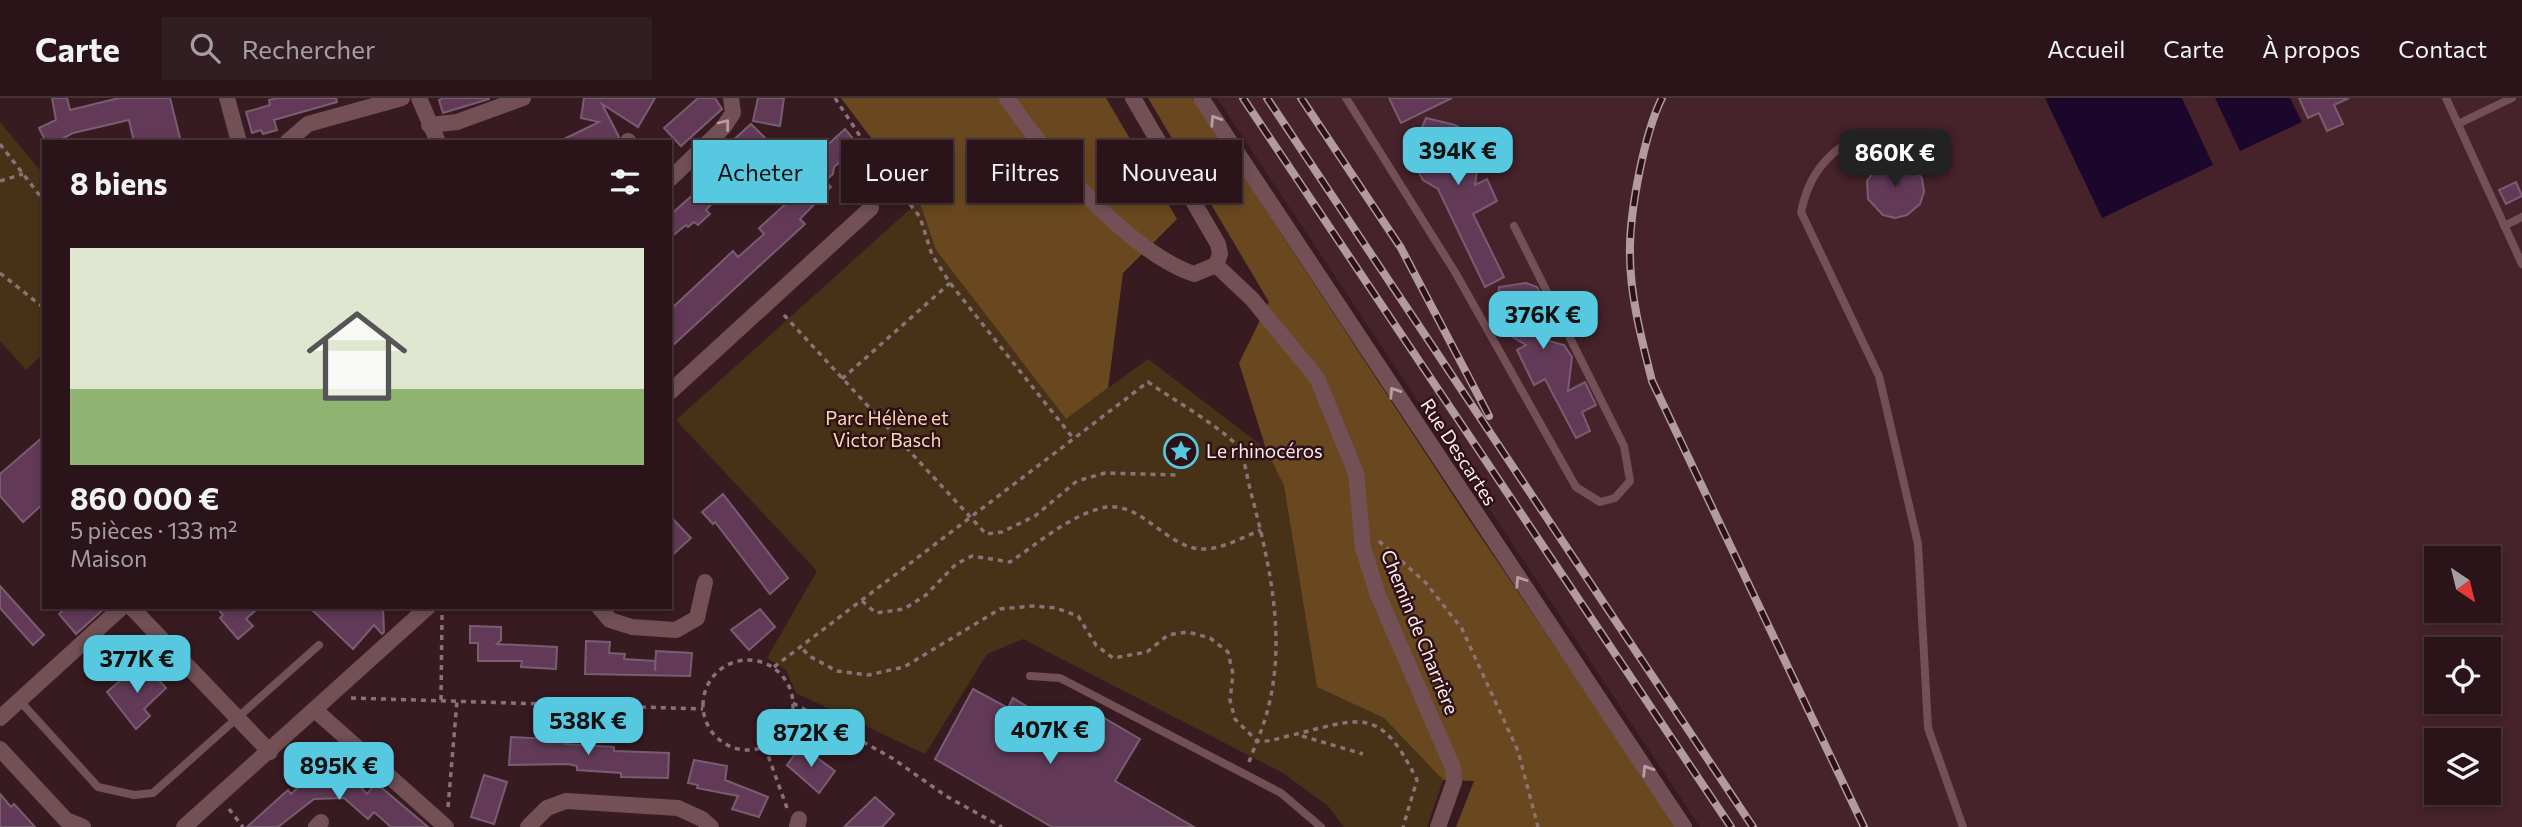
<!DOCTYPE html>
<html lang="fr">
<head>
<meta charset="utf-8">
<style>
  :root { --surface:#2a1419; --page:#321d22; --text:#f1f3f6; --muted:#a59ea2; --line:#463338; --accent:#56c9e0 }
  body { margin:0; font-family:Commissioner,sans-serif; background:var(--page); color:var(--text); height:100vh; display:flex; flex-direction:column; font-size:26px; white-space:nowrap }
  * { box-sizing:border-box; margin:0 }
  p { font-size:23px; color:var(--muted) }
  .icon { flex:none; width:38px; height:38px; fill:none; stroke:currentColor; stroke-width:2; stroke-linecap:round; stroke-linejoin:round }
  .map { position:relative; flex:1; overflow:hidden }
  .panel { position:absolute; left:42px; top:42px; width:630px; height:469px; display:flex; flex-direction:column; background:var(--surface); border-radius:0px; box-shadow:0 4px 10px #0003,0 0 0 2px var(--line) }
  .panel>* { flex:none }
  .guide { position:absolute; left:693px; top:42px; width:665px; height:63px; display:flex; gap:14px }
  .needle { width:46px; rotate:145deg }
  .buttons { position:absolute; left:2424px; top:448px; display:grid; gap:14px }
  .buttons a { display:grid; place-items:center; width:77px; height:77px; border-radius:0px; background:var(--surface); box-shadow:0 4px 10px #0003,0 0 0 2px var(--line); font-size:35px }
  .price { position:absolute; translate:-50% -60px; padding:0 16px; border-radius:14px; background:var(--accent); color:#111; font-size:23px; line-height:46px; filter:drop-shadow(0 2px 4px #0008) }
  .price::after { content:''; position:absolute; left:50%; top:42px; width:21px; height:16px; margin-left:-10px; background:inherit; clip-path:polygon(0 0,100% 0,50% 100%) }
  .price.active { background:#222; color:#fff }
  ul { padding:0; list-style:none }
  li { display:grid; align-content:center; gap:14px; height:371px; padding:0 28px }
  li+li { border-top:2px solid var(--line) }
  li span { display:grid; place-items:center; height:217px; border-radius:0px; color:#555 }
  li>.icon { margin-inline-start:auto }
  span .icon { width:126px; height:126px; fill:#fffc; stroke-width:1 }
  li b { font-size:30px }
  h2 { display:flex; justify-content:space-between; align-items:center; height:84px; padding:0 28px; font-size:30px }
  .chip { padding:0 24px; border-radius:0px; background:var(--surface); box-shadow:0 4px 10px #0003,0 0 0 2px var(--line); font-size:24px; line-height:63px }
  .chip.active { background:var(--accent); color:#111 }
  header { display:flex; align-items:center; gap:42px; box-sizing:border-box; height:98px; padding:0 35px; background:var(--surface); border-bottom:2px solid var(--line) }
  header strong { font-size:33px }
  nav { display:flex; gap:38px; margin-inline-start:auto; font-size:24px }
  .search { width:490px; height:63px; background:var(--page); display:flex; align-items:center; gap:18px; box-sizing:border-box; padding:0 24px; border-radius:0px; color:var(--muted); font-size:26px }
  .map>svg:first-child { display:block }
  .built { fill:#46222a; fill-rule:evenodd }
  .green { fill:#483217 }
  .forest { fill:#694820 }
  .water { fill:#1b072b }
  .building { fill:#623a58; stroke:#785d71; stroke-width:2 }
  .lines { fill:none; stroke-linecap:round; stroke-linejoin:round }
  .path { stroke:#8a7277; stroke-width:3.5; stroke-dasharray:5 5; stroke-linecap:butt }
  .lane { stroke:#725056; stroke-width:8 }
  .street { stroke:#725056; stroke-width:16 }
  .rail-casing { stroke:#b19ba0; stroke-width:8 }
  .rail { stroke:#2d1117; stroke-width:5; stroke-dasharray:16; stroke-linecap:butt }
  .oneway { stroke:#b89ea2 }
  .labels { text-anchor:middle; stroke-width:5; stroke-linejoin:round; paint-order:stroke }
  .park-label { font-size:19px; fill:#f9d7b3; stroke:#2d1117 }
  .poi-label { font-size:19px; fill:#fdecef; stroke:#2d1117; text-anchor:start }
  .street-label { font-size:19px; fill:#fdecef; stroke:#2d1117 }
</style>
</head>
<body>
<header>
<strong>Carte</strong>
<div class="search"><svg class="icon" aria-label="search" viewBox="0 0 24 24"><circle cx="10" cy="10" r="6"/><path d="M15 15l6 6"/></svg>Rechercher</div>
<nav><a>Accueil</a><a>Carte</a><a>À propos</a><a>Contact</a></nav>
</header>
<div class="map">
<svg width="2522" height="729" viewBox="0 0 2522 729">
  <rect width="100%" height="100%" fill="#381b21"/>
  <!-- built -->
  <path class="built" d="M1217 0H2522V729H1700ZM2436 460H2488V513H2436ZM2436 551H2488V604H2436ZM2436 642H2488V695H2436Z"/>
  <!-- green -->
  <path class="green" d="M0 24 44 77V255L26 272 0 243Z
    M919 103 936 152 1066 321 1148 261 1266 351 1284 388 1317 589 1384 620 1443 682 1427 729H1344L1328 708 1283 675 1023 541 987 556 925 656 796 595 786 572 767 560 817 473 676 322Z"/>
  <!-- forest -->
  <path class="forest" d="M841 0H1106L1177 121 1123 175 1108 290 1066 321 936 152 919 103Z
    M1148 0H1192L1468 420 1677 729H1456L1474 683 1443 682 1384 620 1317 589 1284 388 1266 351 1239 265 1269 204Z"/>
  <!-- water -->
  <path class="water" d="M2045 0H2182L2213 67 2102 120Z
    M2215 0H2290L2302 24 2240 53Z"/>
  <!-- building -->
  <path class="building" d="M52 0H67L70 12 119 0H170L181 44H134L129 22 73 35 56 44H46L39 30 56 22Z
    M277 0H336L337 4 274 22 277 32 263 36 261 32 252 35 246 14 270 7 269 2Z
    M444 0H489V1L443 15 439 2Z
    M584 0H655L638 29 602 6 619 39 618 44H558L599 24 581 20Z
    M698 0H715L722 11 681 48 664 30Z
    M758 0H784L780 28 753 23Z
    M1389 0H1452L1401 25Z
    M2299 0H2349L2334 7 2343 26 2327 33 2319 15 2308 20Z
    M1426 20 1455 27 1471 37 1479 59 1475 87 1487 81 1497 103 1473 116 1504 179 1485 189 1438 91 1423 82 1414 66V48Z
    M751 26 768 43 724 85 727 88 706 112 710 116 698 127 694 124 688 129 686 127 670 140V117L704 87 699 80 721 61 717 57Z
    M845 31 859 48 834 69 833 76 825 83 831 89 800 121 805 126 670 250V212L733 153 738 159 764 136 759 130 790 102 785 96 828 55 824 50Z
    M1883 61 1907 65 1922 80 1924 94 1920 106 1907 117 1895 120 1883 117 1868 101 1867 83Z
    M2516 84 2522 98 2506 106 2499 92Z
    M1526 185 1537 189 1551 217 1542 241 1564 247 1572 259 1568 293 1585 284 1596 307 1582 314 1590 333 1576 340 1545 281 1534 287 1517 252 1526 247 1506 235 1497 223 1499 189Z
    M44 338V405L23 424 0 398V376Z
    M723 396 788 480 770 496 715 424 713 426 702 414Z
    M670 418 691 440 670 459Z
    M0 488 44 537 33 547 0 510Z
    M66 509H106L76 536 59 516Z
    M216 509H259L246 521 253 528 238 541 220 520 223 517Z
    M309 509H383L384 534 382 536 374 527 353 551Z
    M760 511 775 529 749 552 731 532Z
    M470 528 501 529V542L497 546 557 549 556 571 521 569 522 563H478V545H470Z
    M586 543 610 544 609 555 625 556 624 561 655 563V573L656 553 692 555 690 578 585 576Z
    M147 569 166 590 144 611 150 618 136 631 107 594 128 576 133 581Z
    M973 591 1008 610 1013 600 1073 636 1087 610 1140 641 1115 683 1194 729H1052L935 661Z
    M551 636H566L565 646 614 649V653L669 655 668 680 621 679V675L577 672V668L568 666 509 667 511 639 550 641Z
    M801 648 835 673 819 695 787 667Z
    M694 662 727 668 725 682 768 699 759 719 732 711 738 698 697 690 698 687 688 685Z
    M349 676 367 696 376 685 428 729H391L374 714 368 721 344 700 314 701 278 729H247L288 692 291 696 305 683H320L319 677Z
    M484 677 507 684 494 726 471 719Z
    M0 696 11 709 14 706 35 729H0Z
    M875 699 894 716 882 729H844Z"/>
  <g class="lines">
    <!-- path -->
    <path class="path" d="M835 0 879 67 920 119 932 157 950 185 1073 340
      M0 46 44 103
      M0 83 23 76
      M0 175 44 210
      M784 217 986 436 1002 434 1035 418 1077 383 1105 375 1177 377
      M842 281 950 185
      M1379 443 1426 485 1462 531 1518 653 1538 729
      M862 503 876 515 904 511 926 497 956 466 972 458 1010 464C1037 446 1067 420 1098 411 1140 397 1166 453 1205 451 1225 450 1243 439 1261 432
      M703 607a45 45 0 1 1 90 0a45 45 0 1 1-90 0Z
      M774 569 1148 284C1174 302 1214 325 1236 346 1244 355 1247 379 1250 391 1272 474 1292 561 1257 643L1235 621 1230 602 1233 576 1228 554 1210 540 1188 534 1168 537 1147 554 1113 560 1096 547 1078 518 1056 510 1033 508 1000 511 904 569 868 577 837 573 809 558 802 550
      M351 600 703 611
      M441 602 442 517
      M793 605 892 660 946 698 1002 729
      M1302 638 1363 656
      M765 649 787 710
      M1249 664 1257 643C1270 644 1276 641 1288 638 1361 621 1379 605 1417 682L1403 729
      M448 709 457 603
      M229 711 243 729"/>
    <!-- lane -->
    <path class="lane" d="M1346 0 1455 174 1576 389 1600 404 1615 400 1630 383 1624 348 1514 128
      M2446 0 2522 166
      M2458 26 2512 0
      M1841 49C1818 66 1807 86 1801 114L1879 278 1918 446 1928 630 1963 729
      M2504 128 2522 119
      M1030 578 1060 580 1281 695 1321 729
      M19 602 98 689 134 697 153 695 319 547"/>
    <!-- street -->
    <path class="street" d="M227 0 239 44
      M419 0 438 44
      M1007 0C1045 57 1129 154 1194 176L1216 167
      M1133 0 1218 146 1220 156 1216 167
      M1201 0 1684 729
      M429 27 457 24 523 0
      M628 43 629 44
      M287 44 308 26 402 0
      M670 81 723 30 733 15 731 0
      M1216 167 1252 201 1317 280 1356 375 1363 450 1378 497 1453 670 1454 684 1438 729
      M670 294 871 110
      M131 509 270 654
      M599 509 610 522 632 529 676 532 697 520 705 484
      M315 612 446 729
      M0 620 122 509
      M0 651 66 722 83 729
      M184 729 428 509
      M316 729 321 724
      M528 729 547 710 566 703 678 710 702 721 711 729
      M797 729 799 721"/>
    <!-- rail casing -->
    <g class="rail-casing">
      <path id="rail" d="M1243 0 1731 729
        M1267 0 1753 729
        M1301 0 1401 150 1489 318
        M1662 0C1644 36 1629 116 1630 157 1630 198 1642 243 1652 283L1864 729"/>
    </g>
    <!-- rail -->
    <use href="#rail" class="rail"/>
  </g>
  <!-- one-way arrows -->
  <defs><path id="oneway-chevron" d="M-2-3.5L2.5 0L-2 3.5" fill="none" stroke-width="1.6" stroke-linecap="round" stroke-linejoin="round" transform="scale(1.75)"/></defs>
  <g class="oneway">
    <use href="#oneway-chevron" transform="translate(1215 22) rotate(-123)"/>
    <use href="#oneway-chevron" transform="translate(725 26) rotate(-52)"/>
    <use href="#oneway-chevron" transform="translate(1394 294) rotate(-123)"/>
    <use href="#oneway-chevron" transform="translate(1520 483) rotate(-124)"/>
    <use href="#oneway-chevron" transform="translate(1647 672) rotate(-123)"/>
  </g>
  <!-- icons -->
  <defs>
    <g id="sight-ring" transform="scale(1.75)"><circle r="9.5" fill="#2d1117" stroke="#56c9e0" stroke-width="1.5"/><path d="M0-6L1.8-2.2L6-1.7L2.9 1.2L3.7 5.4L0 3.3L-3.7 5.4L-2.9 1.2L-6-1.7L-1.8-2.2Z" fill="#56c9e0"/></g>
  </defs>
  <g fill-rule="evenodd">
    <use href="#sight-ring" x="1181" y="353"/>
  </g>
  <g class="labels">
    <!-- park labels -->
    <g class="park-label">
      <text x="887" y="327">Parc Hélène et<tspan x="887" dy="22">Victor Basch</tspan></text>
    </g>
    <!-- poi labels -->
    <g class="poi-label">
      <text x="1206" y="360">Le rhinocéros</text>
    </g>
    <!-- street labels -->
    <g class="street-label">
      <text transform="translate(1459 354) rotate(57)" y="7">Rue Descartes</text>
      <text transform="translate(1420 534) rotate(68)" y="7">Chemin de Charrière</text>
    </g>
  </g>
</svg>
<div class="buttons">
<a><svg class="needle" viewBox="-14 -14 28 28"><path d="M0-13l5 13h-10z" fill="#e53935"/><path d="M0 13l5-13h-10z" fill="#a59ea2"/></svg></a>
<a><svg class="icon" aria-label="locate" viewBox="0 0 24 24"><circle cx="12" cy="12" r="6"/><path d="M12 2v4M12 18v4M2 12h4M18 12h4"/></svg></a>
<a><svg class="icon" aria-label="layers" viewBox="0 0 24 24"><path d="M12 4l9 5-9 5-9-5zM3 14l9 5 9-5"/></svg></a>
</div>
<b class="price" style="left:1458px;top:89px">394K €</b>
<b class="price active" style="left:1895px;top:91px">860K €</b>
<b class="price" style="left:1543px;top:253px">376K €</b>
<b class="price" style="left:137px;top:597px">377K €</b>
<b class="price" style="left:588px;top:659px">538K €</b>
<b class="price" style="left:1050px;top:668px">407K €</b>
<b class="price" style="left:811px;top:671px">872K €</b>
<b class="price" style="left:339px;top:704px">895K €</b>
<div class="guide">
<a class="chip active">Acheter</a>
<a class="chip">Louer</a>
<a class="chip">Filtres</a>
<a class="chip">Nouveau</a>
</div>
<section class="panel">
<h2>8 biens<svg class="icon" aria-label="filters" viewBox="0 0 24 24"><path d="M4 7h16M4 17h16"/><circle cx="9" cy="7" r="2"/><circle cx="15" cy="17" r="2"/></svg></h2>
<ul>
<li><span style="background:linear-gradient(#dfe7d0 65%,#8fb573 0)"><svg class="icon" aria-label="home" viewBox="0 0 24 24"><path d="M3 11l9-7 9 7M6 9v11h12V9"/></svg></span><div><b>860 000 €</b><p>5 pièces · 133 m²</p><p>Maison</p></div></li>
</ul>
</section>
</div>
</body>
</html>
